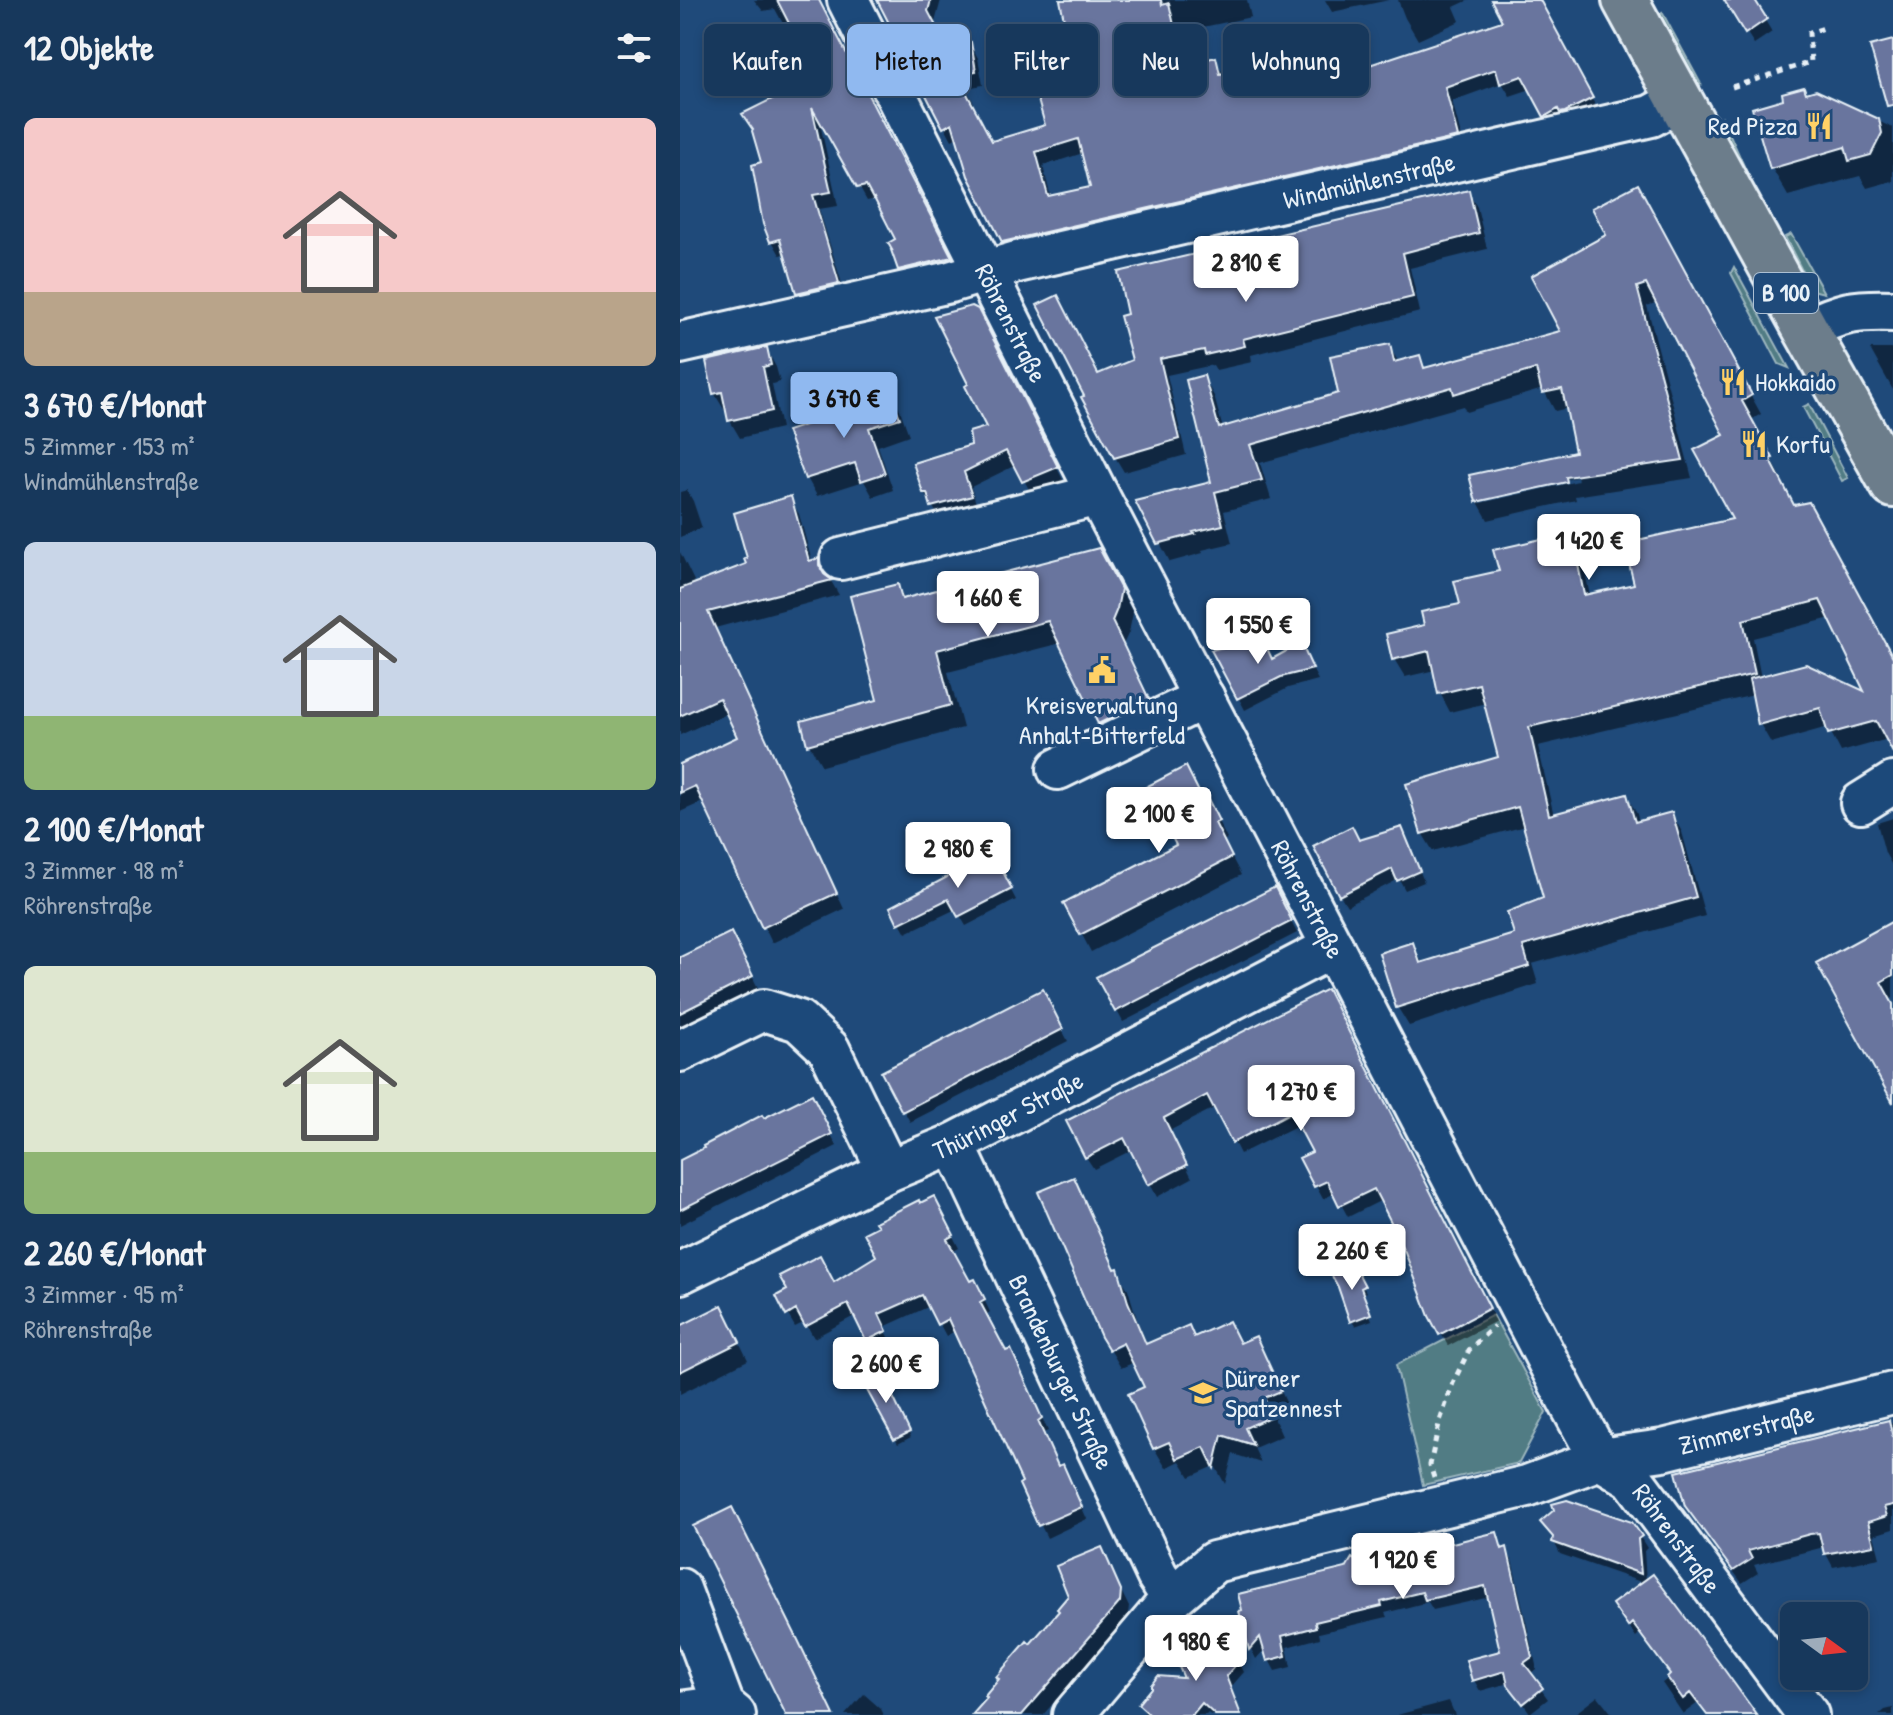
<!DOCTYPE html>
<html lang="de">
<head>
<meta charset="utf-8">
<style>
  :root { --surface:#17385c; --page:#203f62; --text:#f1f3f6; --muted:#9eacbb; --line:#365272; --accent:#90b9f0 }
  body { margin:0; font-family:"Patrick Hand",sans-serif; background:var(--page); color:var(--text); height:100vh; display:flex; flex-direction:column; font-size:30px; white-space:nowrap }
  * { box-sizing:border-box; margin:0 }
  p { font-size:26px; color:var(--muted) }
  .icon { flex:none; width:44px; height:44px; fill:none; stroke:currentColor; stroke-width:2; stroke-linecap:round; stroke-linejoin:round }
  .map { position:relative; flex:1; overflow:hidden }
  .panel { display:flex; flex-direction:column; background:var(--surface); width:680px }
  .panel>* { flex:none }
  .guide { position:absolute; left:24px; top:24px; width:760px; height:72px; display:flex; gap:16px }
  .needle { width:52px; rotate:105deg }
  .tools { position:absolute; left:1100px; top:1602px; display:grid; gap:16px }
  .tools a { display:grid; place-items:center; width:88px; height:88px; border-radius:12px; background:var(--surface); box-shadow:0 4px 12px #0003,0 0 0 2px var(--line); font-size:40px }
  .price { position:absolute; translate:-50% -68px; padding:0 18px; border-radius:8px; background:#fff; color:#222; font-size:26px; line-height:52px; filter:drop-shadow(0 2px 4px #0008) }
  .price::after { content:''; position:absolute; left:50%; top:48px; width:24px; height:18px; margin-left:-12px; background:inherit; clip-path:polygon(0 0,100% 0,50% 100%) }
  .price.active { background:var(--accent); color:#111 }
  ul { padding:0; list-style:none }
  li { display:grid; align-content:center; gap:16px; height:424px; padding:0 24px }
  li span { display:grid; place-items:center; height:248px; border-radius:12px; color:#555 }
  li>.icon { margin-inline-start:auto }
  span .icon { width:144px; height:144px; fill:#fffc; stroke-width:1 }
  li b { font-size:34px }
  h2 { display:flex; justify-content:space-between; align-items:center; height:96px; padding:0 24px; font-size:34px }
  .pill { padding:0 28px; border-radius:12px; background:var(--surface); box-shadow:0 4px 12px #0003,0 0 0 2px var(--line); font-size:28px; line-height:72px }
  .pill.active { background:var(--accent); color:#111 }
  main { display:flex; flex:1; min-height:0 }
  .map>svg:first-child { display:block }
  .green { fill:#517c84; stroke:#9cb6be; stroke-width:2 }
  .shadow { fill:#0007; fill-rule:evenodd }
  .building { fill:#69749e; stroke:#e8f1f8; stroke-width:2; fill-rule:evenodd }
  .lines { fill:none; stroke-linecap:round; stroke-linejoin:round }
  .minor-casing { stroke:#e8f1f8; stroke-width:46 }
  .major-casing { stroke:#e8f1f8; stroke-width:50 }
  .path { stroke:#e8f1f8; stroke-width:5; stroke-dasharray:6 6; stroke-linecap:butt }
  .minor { stroke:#1f4a7a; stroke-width:40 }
  .major { stroke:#6c7d8b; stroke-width:44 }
  .labels { text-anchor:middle; stroke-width:7; stroke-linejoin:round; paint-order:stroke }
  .shield { fill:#1f4a7a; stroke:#acbfd2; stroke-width:2 }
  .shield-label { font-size:24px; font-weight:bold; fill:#e8f1f8 }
  .poi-label { font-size:26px; fill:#e8f1f8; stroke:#1f4a7a; text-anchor:start }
  .street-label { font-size:26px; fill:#e8f1f8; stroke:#1f4a7a }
</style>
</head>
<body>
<main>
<section class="panel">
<h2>12 Objekte<svg class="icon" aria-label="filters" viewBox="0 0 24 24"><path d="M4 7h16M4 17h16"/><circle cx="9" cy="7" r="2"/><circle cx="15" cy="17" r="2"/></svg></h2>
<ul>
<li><span style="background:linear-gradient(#f6c9c9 70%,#b9a48a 0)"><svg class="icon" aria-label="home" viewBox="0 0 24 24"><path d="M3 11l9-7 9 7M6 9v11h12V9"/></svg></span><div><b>3 670 €/Monat</b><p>5 Zimmer · 153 m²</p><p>Windmühlenstraße</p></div></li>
<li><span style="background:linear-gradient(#c9d6e8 70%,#8fb573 0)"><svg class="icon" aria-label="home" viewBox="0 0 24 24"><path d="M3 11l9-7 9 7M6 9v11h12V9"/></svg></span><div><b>2 100 €/Monat</b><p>3 Zimmer · 98 m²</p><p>Röhrenstraße</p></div></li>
<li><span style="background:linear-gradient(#dfe7d0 75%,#8fb573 0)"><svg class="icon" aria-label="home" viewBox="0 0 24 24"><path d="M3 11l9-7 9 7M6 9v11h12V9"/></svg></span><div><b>2 260 €/Monat</b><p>3 Zimmer · 95 m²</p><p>Röhrenstraße</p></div></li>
</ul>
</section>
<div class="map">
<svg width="1213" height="1715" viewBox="0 0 1213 1715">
  <rect width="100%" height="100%" fill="#1f4a7a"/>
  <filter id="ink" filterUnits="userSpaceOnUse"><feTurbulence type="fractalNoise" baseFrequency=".0125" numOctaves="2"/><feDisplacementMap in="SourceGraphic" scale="16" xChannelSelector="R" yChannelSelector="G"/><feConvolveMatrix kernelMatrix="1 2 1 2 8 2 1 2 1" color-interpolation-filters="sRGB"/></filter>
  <g filter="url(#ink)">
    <!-- green -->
    <path class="green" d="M982 12 1021 84 1008 80 976 20Z
      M1042 117 1072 184 1066 186 1036 128Z
      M1111 234 1144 293 1132 290 1105 237Z
      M1054 267 1109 368 1099 364 1051 273Z
      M1129 404 1168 478 1162 481 1123 407Z
      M813 1315 866 1412 839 1463 743 1485 716 1365Z"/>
    <!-- shadow -->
    <path class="shadow" d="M74 0H138L278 271 228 283 220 269 218 240 196 199 187 201 138 114 158 206 139 209 166 297 126 306 118 292 106 253 100 255 92 241 84 163 145 90 117 34 111 38 95 9 83 11Z
      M199 0H261L254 26 270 48 290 44 298 58 303 85 286 88 294 103 291 104 312 143 367 127 384 76 390 41 382 0H567L571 17 499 32 507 66 535 60 543 73H556L564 87 593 80 600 93 647 81 825 23 824 0H858L919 112 873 129 851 89 830 96 822 83 772 101 785 151 332 255 324 242 278 137 272 140 265 127ZM403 153 412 188 371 198 363 166Z
      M645 0H709L652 12Z
      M718 0H789L774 7 780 21 738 40 725 18Z
      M1046 0H1073L1092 32 1074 44Z
      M1136 92 1213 128V183L1212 181 1187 188 1180 176 1108 196 1092 168 1127 95Z
      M957 187 1081 414 1071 420 1101 477 1098 478 1114 507 1128 504 1213 659V748L1208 739 1161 752 1148 727 1091 743 1080 724 1074 695 858 746 874 816 947 796 957 814 959 823 992 814 1002 832 1025 916 852 964 858 984 729 1026 718 1008 701 954 732 944 743 964 837 935 829 913 865 899 845 826 753 851 742 833 728 785 821 758 806 703 770 712 760 693 755 670 725 677 714 659 708 635 746 627 744 613 783 605 776 583 821 573 816 551 953 520 964 541 1055 520 1017 451 1047 435 978 302 967 306 1012 478 895 496 896 500 808 520 798 502 792 476 897 454 888 408 875 411 863 389 786 412 783 406 580 463 591 499 544 511 552 543 522 550 523 553 490 562 458 502 533 483 509 381 523 377 534 396 543 429 661 394 652 358 709 346 719 363 739 358 746 370 883 332 853 277 929 236 915 209ZM897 477 898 481 800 503V499ZM951 562 957 586 910 596 905 572ZM1151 618 1188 695 1126 667 1081 678 1073 638Z
      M788 192 797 207 807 249 730 268 740 312 571 355 572 362 536 370 533 365 487 375 506 455 444 472 435 457 418 376 454 362Z
      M306 326 384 482 352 495 336 465 291 487 298 510 261 520 244 493 294 447 309 429 291 385Z
      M86 349 96 367 100 382 92 384 101 428 60 438 50 421 48 410 45 411 34 393Z
      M1190 349H1213V390Z
      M210 393 220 410 229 435 198 446 213 490 193 497 184 481 137 496 127 478 191 405Z
      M7 490 13 501 22 528 0 537V492Z
      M110 499 119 514 132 562 138 560 147 578 151 581 159 595 35 628 164 909 92 943 25 801 0 812V767L60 738 48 713 0 735V552L16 585 68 565Z
      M432 573 453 613 449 632 443 645 480 722 432 745 420 723 381 643 268 672 283 728 142 766 129 744 200 701 217 586 225 600Z
      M534 651H580L592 661 626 657 638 680 608 688 565 710Z
      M524 804 537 819 547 839 543 841 561 875 411 952 386 904 499 846Z
      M1213 818V867L1205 853 1197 823Z
      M722 829 728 840 744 882 725 890 719 879 667 906 660 895 678 842Z
      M313 856 336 900 286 926 276 909 226 933 212 908Z
      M600 901 617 933 443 1022 419 978Z
      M1213 923V998L1209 1000 1213 1007V1099L1139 964Z
      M57 945 78 988 0 1028V959Z
      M368 1003 388 1041 230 1122 204 1073Z
      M653 1004 816 1321 768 1346 751 1315 726 1251 702 1200 668 1217 655 1193 643 1199 636 1186 635 1153 620 1124 560 1154 536 1107 489 1131 512 1178 477 1197 452 1150 414 1169 406 1157Z
      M137 1107 157 1146 0 1225V1163L83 1120Z
      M393 1179 404 1199 436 1271 448 1289 458 1323 468 1346 515 1339 561 1345 586 1358 610 1411 594 1418 602 1436 574 1448 581 1463 553 1454 545 1484 535 1466 510 1477 500 1461 486 1468 474 1448 451 1395 467 1388 455 1362 441 1368 431 1351 453 1340Z
      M260 1211 279 1248 272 1252 289 1284 301 1293 310 1312 306 1315 326 1353 337 1363 368 1431 363 1433 379 1468 389 1479 407 1519 367 1538 341 1485 344 1483 275 1331 266 1336 250 1306 204 1327 212 1343 194 1352 176 1315 134 1338 125 1322 115 1327 108 1315 198 1257Z
      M672 1266 686 1292 682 1294 692 1320 675 1326 672 1321Z
      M51 1325 68 1360 0 1394V1328Z
      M200 1374 231 1437 218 1444 185 1382Z
      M1213 1422V1529L1194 1535 1200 1558 1153 1567 1146 1554 1144 1547 1074 1565 1078 1573 1062 1583 1015 1520 1006 1505 999 1474Z
      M863 1523 960 1537 967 1548 964 1551 966 1581 1074 1715H1027L1018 1703 1003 1714 982 1683 992 1676 960 1633 956 1637 941 1616 964 1583 880 1554 874 1542V1540Z
      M816 1534 824 1550 826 1549 832 1560 856 1665V1669L850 1674 868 1699 850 1713 829 1683 800 1691 794 1680 823 1653 810 1597 753 1610 748 1602 705 1613 707 1617 639 1633 640 1638 607 1647 611 1667 595 1671 589 1660 585 1649 576 1659 571 1649 561 1612 681 1566Z
      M421 1550 449 1607 447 1618 363 1715H294L391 1596Z
      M558 1661 564 1672 551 1687 562 1715H531L528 1713 526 1715H466L460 1704Z
      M184 1694 201 1709 204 1715H165Z
      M918 1696 933 1715H893Z
      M769 1701 775 1715H717Z
      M1213 1708V1715H1199L1205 1710Z"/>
    <!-- building -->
    <path class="building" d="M97 0H139L272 257 218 270 211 250H212L208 243 215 239 194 198 193 199 186 186 177 188 132 108 151 192 133 195 159 283 116 293 100 239 90 242 83 224 72 165 81 162 72 131 73 130 62 114 98 96 142 88Z
      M197 0H251L248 11 257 28 262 29 271 46 291 42 296 71 280 74 288 88 285 90 312 141 365 125 353 82 382 74 374 42 388 39 380 0H481L482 5 489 3 503 65 536 57 540 74 556 70 560 86 594 78 598 91 647 79 822 21 811 0H860L913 98 885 112 880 113 878 109 864 117 842 76 820 84 816 69 765 87 778 137 322 242 288 176 272 123 263 128ZM398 139 410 187 368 196 356 152Z
      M1044 0H1075L1087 19 1065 34Z
      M1213 40V105L1207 106 1190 46Z
      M1124 87 1126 93 1136 90 1199 119 1202 133 1191 155 1169 161 1165 147 1090 169 1072 108 1103 99 1102 93Z
      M958 184 1072 395 1062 401 1093 458 1090 459 1114 505 1129 502 1213 657V753L1196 721 1148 734 1140 708 1078 725 1069 679 1126 664 1184 691 1140 600 1063 620 1075 674 849 727 869 815 947 794 955 822 992 812 1016 897 843 946 849 966 716 1008 699 953 733 942 740 963 834 934 827 912 863 898 838 807 741 834 726 784 818 757 799 684 758 694 749 651 712 660 706 634 744 625 741 612 780 604 774 581 819 571 813 550 954 518 959 540 896 554 904 595 954 584 944 543 1052 519 1014 450 1044 435 966 284 957 287 1003 460 886 477 887 482 796 502 789 475 895 452 882 389 862 393 856 369 774 394 772 387 570 445 582 480 535 492 543 525 513 532 515 534 477 544 455 501 531 482 506 380 524 375 539 428 658 393 650 356 710 344 714 362 740 355 744 368 880 331 851 276 926 235 912 208Z
      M789 190 799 233 723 253 733 297 563 339 565 346 525 355 524 350 480 359 499 439 434 458 401 397 404 396 357 305 378 295 418 374 452 360 440 316 447 314 438 272Z
      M292 306 298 309 378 467 342 482 326 451 284 472 292 496 251 507 247 493H243L233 463 291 445 289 432 306 427 285 386 288 384 254 316Z
      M87 347 91 365 83 367 92 411 48 421 42 392 33 394 26 361Z
      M210 391 220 418 189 428 205 473 181 481 175 463 125 479 107 431 188 404 187 399Z
      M111 496 129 561 139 558V565L144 574 152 580 28 612 157 893 82 928 15 786 0 793V764L57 737 39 698 0 716V589L66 564 64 559 67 558 54 513Z
      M419 548 441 589 437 609 432 621 469 699 418 724 368 621 257 650 271 705 127 745 121 721 197 700 170 596 218 584 222 599Z
      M575 640 580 648 586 646 592 659 621 643 633 669 601 677 557 699 531 650Z
      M506 766 524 802 528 799 539 821 535 823 552 857 400 935 383 903 496 845 466 787Z
      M672 826 679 840 722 827 740 871 717 881 712 869 659 896 633 846Z
      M313 853 332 889 278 917 268 899 218 924 210 907Z
      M595 887 612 921 435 1012 416 977Z
      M1213 921V975L1201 982 1213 1004V1103L1136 963Z
      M51 932 73 976 0 1013V957Z
      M363 989 383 1029 222 1112 201 1072Z
      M647 989 810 1308 759 1335 749 1316 725 1252 710 1225 712 1224 694 1189 659 1206 647 1181 634 1187 619 1158 632 1152 611 1112 552 1143 527 1095 484 1118 507 1165 468 1185 444 1138 405 1158 386 1121Z
      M132 1094 152 1134 0 1210V1160L24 1148 23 1146 82 1115 84 1118Z
      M394 1177 435 1269 438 1268 448 1302 466 1344 509 1325 514 1337 549 1321 560 1343 576 1336 601 1391 584 1398 592 1416 565 1428 573 1445 542 1435 534 1468 524 1447 497 1459 489 1442 473 1449 448 1394 464 1387 443 1343 429 1350 421 1337 358 1192Z
      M254 1196 274 1235 267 1239 290 1281 295 1279 305 1299 300 1302 326 1351 331 1349 362 1418 358 1421 378 1466 383 1464 402 1507 358 1526 339 1484 342 1482 268 1319 257 1325 242 1295 199 1314 207 1331 186 1341 168 1304 125 1327 116 1310 106 1316 96 1296 107 1290 99 1276 140 1255 154 1282 196 1256 184 1233 198 1226 195 1222 239 1200 240 1203Z
      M673 1263 685 1286 681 1288 691 1314 670 1322 658 1287 651 1274Z
      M42 1305 60 1342 0 1372V1326Z
      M201 1372 230 1432 214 1440 182 1381Z
      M1209 1420 1213 1438V1505L1204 1507 1207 1516 1188 1522 1194 1545 1144 1554 1139 1533 1130 1534 1068 1551 1072 1559 1053 1571 1005 1506 996 1472Z
      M887 1500 952 1522 962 1536 958 1539 961 1574 872 1542 873 1537 860 1522 874 1510 872 1504Z
      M52 1507 118 1640 154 1715H106L13 1526Z
      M817 1532 822 1549 827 1547 852 1657 844 1663 863 1688 843 1704 828 1685 825 1671 792 1681 786 1660 820 1651 805 1586 745 1600 742 1592 701 1602 702 1606 635 1622 636 1627 602 1636 606 1656 587 1661 580 1637 569 1650 559 1611 562 1610 558 1594 666 1568 672 1558 681 1564 733 1552 739 1542 748 1549Z
      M422 1547 441 1590 440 1602 342 1715H292L307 1698 305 1696 319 1679 316 1677 347 1641 350 1644 379 1611 377 1609 388 1596 376 1566Z
      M973 1574 1043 1668 1077 1715H1027L1010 1693 1003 1699 987 1677 990 1674 952 1623 948 1627 932 1604Z
      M519 1633 530 1643 535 1638 560 1660 546 1676 561 1715H535L522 1703 512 1715H470L458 1704 471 1688V1685L478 1676 504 1678 494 1656 502 1648H506Z"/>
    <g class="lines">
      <!-- minor casing -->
      <g class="minor-casing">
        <g id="minor">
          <path id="s1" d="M168 0 418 495 891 1406 920 1459 952 1478 1128 1715"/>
          <path d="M1126 330C1160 312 1174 310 1213 311"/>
          <path id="s2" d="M0 343 270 282 337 262 971 116 1000 100"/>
          <path d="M161 559 418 495"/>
          <path d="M378 769 524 698"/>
          <path d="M1181 803 1213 783"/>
          <path d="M0 1051 84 1010 119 1021 149 1049 208 1171"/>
          <path id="s3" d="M274 1144 477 1575 492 1598"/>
          <path id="s4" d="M0 1273 208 1171 274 1144 653 947"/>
          <path d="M0 1589 44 1706 55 1715"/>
          <path d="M0 1712 44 1706"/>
          <path id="s5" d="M393 1715 492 1598 534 1562 847 1486 920 1459 983 1450 1213 1393"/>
        </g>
      </g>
      <!-- major casing -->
      <g class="major-casing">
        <path id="major" d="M945 0 1126 330 1213 485"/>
      </g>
      <!-- path -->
      <path class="path" d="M1052 87 1131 62 1129 33 1147 27
        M754 1478 750 1465 759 1424 773 1383 789 1350 814 1326"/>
      <!-- minor -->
      <use href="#minor" class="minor"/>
      <!-- major -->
      <use href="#major" class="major"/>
    </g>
  </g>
  <!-- icons -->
  <defs>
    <g id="restaurant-bare" transform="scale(2.16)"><path d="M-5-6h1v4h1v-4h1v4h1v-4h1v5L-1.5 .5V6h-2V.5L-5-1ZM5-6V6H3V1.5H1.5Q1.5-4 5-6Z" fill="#ffd166" stroke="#1f4a7a" stroke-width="2.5" paint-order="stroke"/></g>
    <g id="civic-bare" transform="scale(2.16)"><path d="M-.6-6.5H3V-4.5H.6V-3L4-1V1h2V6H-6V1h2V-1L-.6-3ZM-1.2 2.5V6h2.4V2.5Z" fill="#ffd166" stroke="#1f4a7a" stroke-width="2.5" paint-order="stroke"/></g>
    <g id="school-bare" transform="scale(2.16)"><path d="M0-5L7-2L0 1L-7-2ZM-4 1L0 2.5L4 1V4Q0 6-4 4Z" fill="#ffd166" stroke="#1f4a7a" stroke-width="2.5" paint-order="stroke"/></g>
  </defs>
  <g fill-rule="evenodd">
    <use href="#restaurant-bare" x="1139" y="126"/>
    <use href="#restaurant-bare" x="1053" y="382"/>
    <use href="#restaurant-bare" x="1074" y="444"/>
    <use href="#civic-bare" x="422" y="670"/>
    <use href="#school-bare" x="523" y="1393"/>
  </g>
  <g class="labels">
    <!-- shield labels -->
    <rect class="shield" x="1074" y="273" width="64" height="40" rx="6"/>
    <g class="shield-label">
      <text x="1106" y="301">B 100</text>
    </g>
    <!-- poi labels -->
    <g class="poi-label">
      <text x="1117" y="135" text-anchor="end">Red Pizza</text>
      <text x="1075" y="391">Hokkaido</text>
      <text x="1096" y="453">Korfu</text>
      <text x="422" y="714" text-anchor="middle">Kreisverwaltung<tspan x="422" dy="30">Anhalt-Bitterfeld</tspan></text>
      <text x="545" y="1387">Dürener<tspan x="545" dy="30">Spatzennest</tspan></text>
    </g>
    <!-- street labels -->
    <g class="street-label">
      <text dy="9" stroke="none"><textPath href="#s2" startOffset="708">Windmühlenstraße</textPath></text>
      <text dy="9" stroke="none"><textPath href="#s1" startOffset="362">Röhrenstraße</textPath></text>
      <text dy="9" stroke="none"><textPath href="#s1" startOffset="1010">Röhrenstraße</textPath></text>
      <text dy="9" stroke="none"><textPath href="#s4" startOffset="364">Thüringer Straße</textPath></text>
      <text dy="9" stroke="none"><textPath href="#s3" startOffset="252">Brandenburger Straße</textPath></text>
      <text dy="9" stroke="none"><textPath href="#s5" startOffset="758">Zimmerstraße</textPath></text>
      <text dy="9" stroke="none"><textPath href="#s1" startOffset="1754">Röhrenstraße</textPath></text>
    </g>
  </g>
</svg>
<div class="tools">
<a><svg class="needle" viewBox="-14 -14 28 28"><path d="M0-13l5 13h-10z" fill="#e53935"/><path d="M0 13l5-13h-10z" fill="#9eacbb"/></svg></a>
</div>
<b class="price" style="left:566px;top:304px">2 810 €</b>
<b class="price active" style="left:164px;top:440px">3 670 €</b>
<b class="price" style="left:909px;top:582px">1 420 €</b>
<b class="price" style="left:308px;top:639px">1 660 €</b>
<b class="price" style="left:578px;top:666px">1 550 €</b>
<b class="price" style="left:479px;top:855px">2 100 €</b>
<b class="price" style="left:278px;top:890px">2 980 €</b>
<b class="price" style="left:621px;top:1133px">1 270 €</b>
<b class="price" style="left:672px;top:1292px">2 260 €</b>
<b class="price" style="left:206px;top:1405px">2 600 €</b>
<b class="price" style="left:723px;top:1601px">1 920 €</b>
<b class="price" style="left:516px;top:1683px">1 980 €</b>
<div class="guide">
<a class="pill">Kaufen</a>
<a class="pill active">Mieten</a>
<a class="pill">Filter</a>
<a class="pill">Neu</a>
<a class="pill">Wohnung</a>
</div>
</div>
</main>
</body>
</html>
